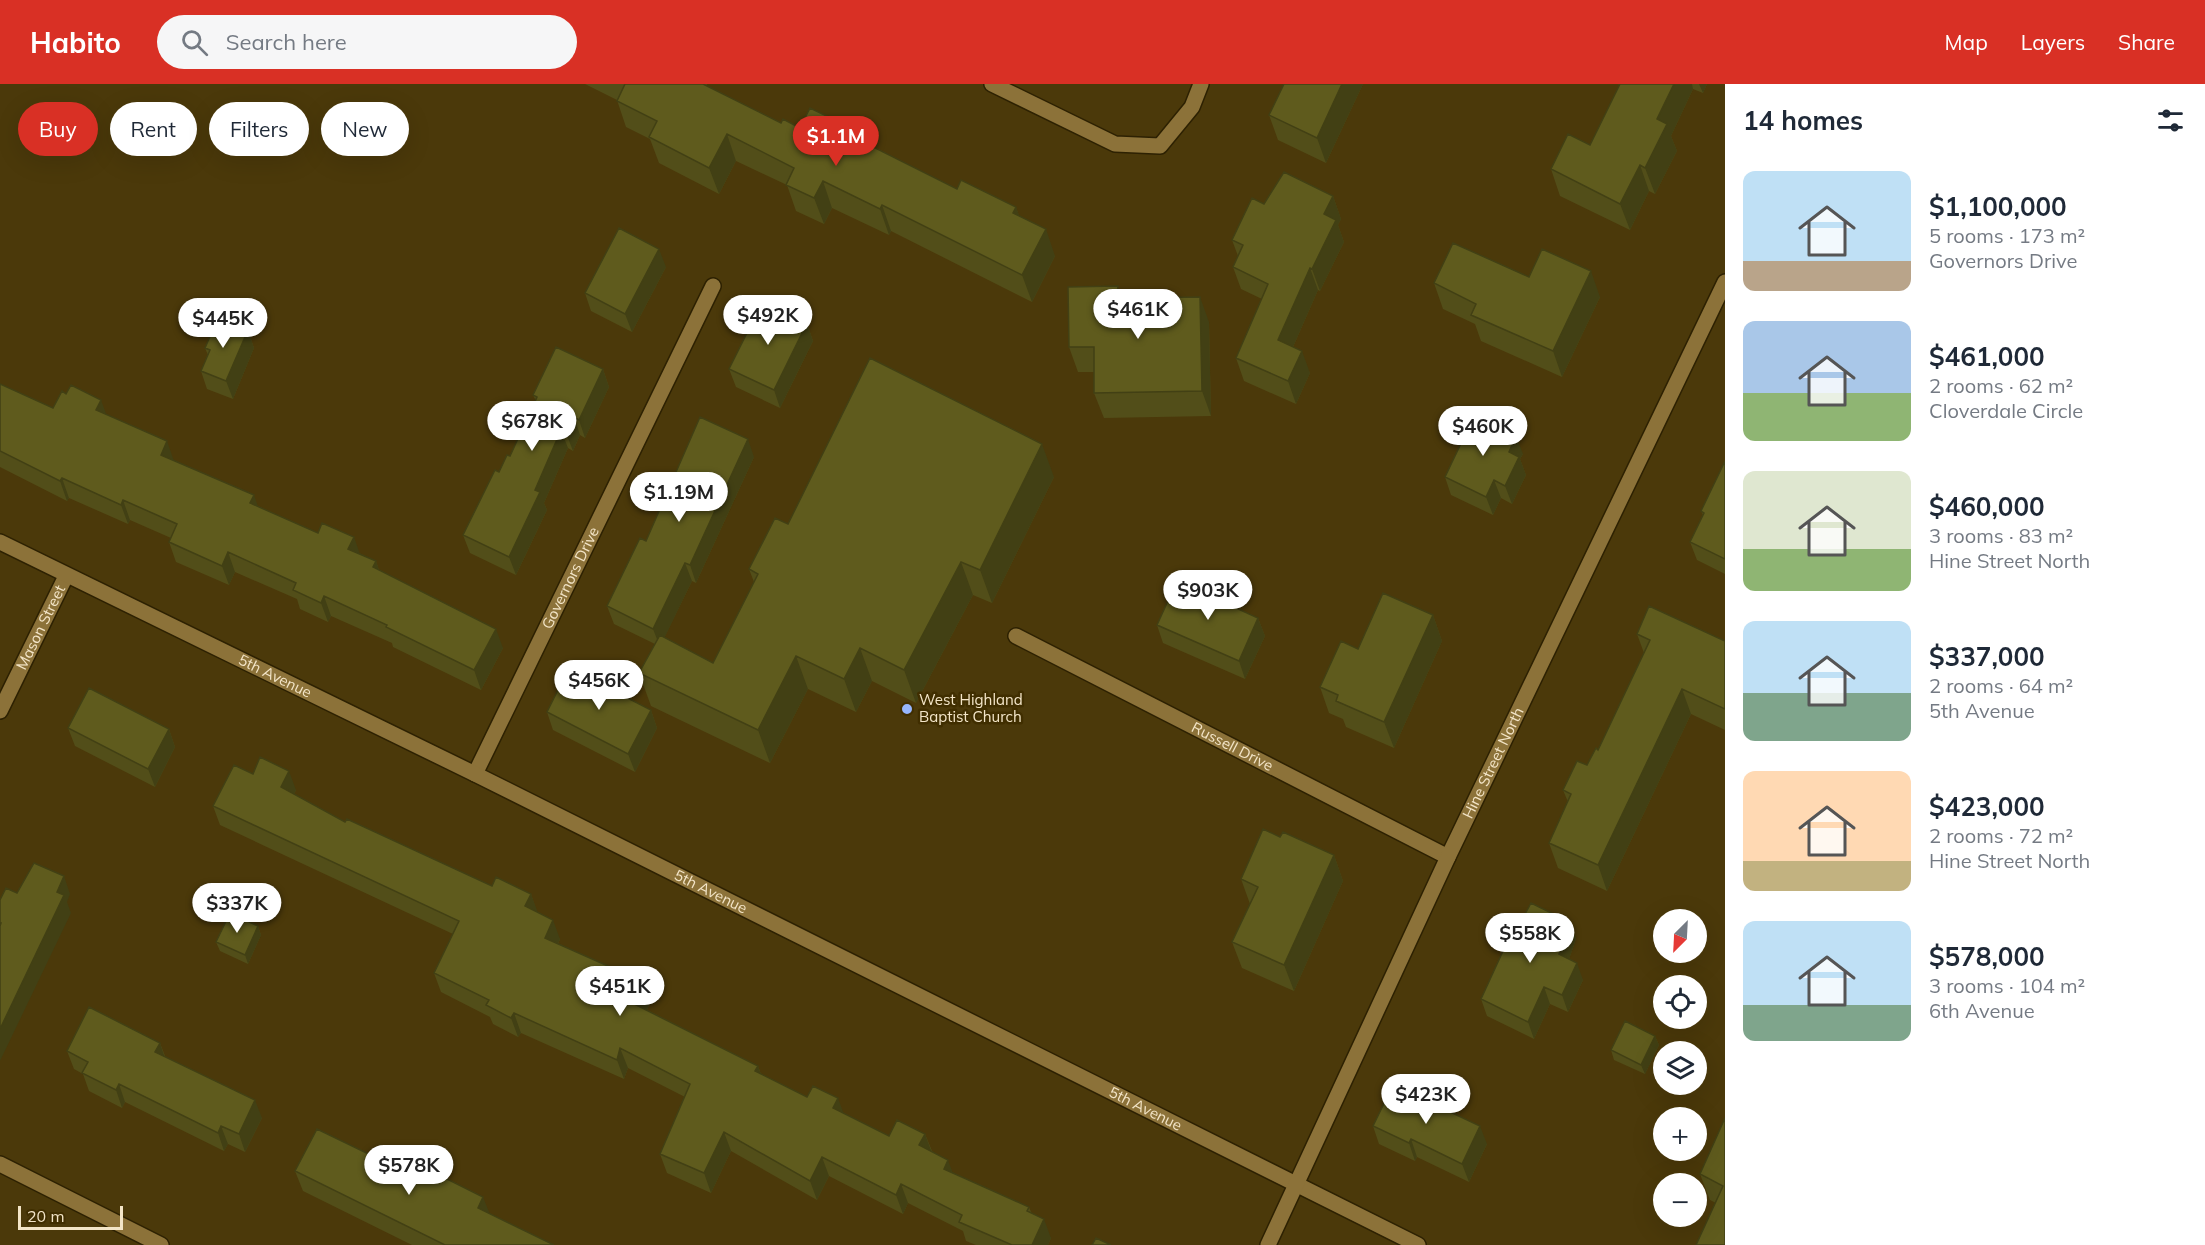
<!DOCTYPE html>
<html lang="en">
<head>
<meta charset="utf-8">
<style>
  :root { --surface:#fff; --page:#f6f6f7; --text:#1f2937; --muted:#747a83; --accent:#d93025 }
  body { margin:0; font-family:Mulish,sans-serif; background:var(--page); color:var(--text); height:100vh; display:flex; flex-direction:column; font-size:22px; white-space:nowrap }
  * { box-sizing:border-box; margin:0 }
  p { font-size:20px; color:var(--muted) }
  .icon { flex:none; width:33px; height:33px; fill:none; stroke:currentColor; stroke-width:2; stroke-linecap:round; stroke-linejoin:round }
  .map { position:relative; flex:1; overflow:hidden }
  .side { display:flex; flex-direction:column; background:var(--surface); width:480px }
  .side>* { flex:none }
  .guide { position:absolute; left:18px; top:18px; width:570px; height:54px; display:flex; gap:12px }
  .needle { width:39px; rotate:204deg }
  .fabs { position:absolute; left:1653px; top:825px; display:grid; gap:12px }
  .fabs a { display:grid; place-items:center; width:54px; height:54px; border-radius:50%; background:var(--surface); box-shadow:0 6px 24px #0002; font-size:30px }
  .scale { position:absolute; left:18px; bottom:15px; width:105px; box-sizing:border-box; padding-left:6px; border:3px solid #f3e5c8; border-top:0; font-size:16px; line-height:21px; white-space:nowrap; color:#f3e5c8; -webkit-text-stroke:4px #402e00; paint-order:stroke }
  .price { position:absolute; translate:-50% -51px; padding:0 14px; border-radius:21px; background:#fff; color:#222; font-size:20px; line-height:39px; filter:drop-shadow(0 2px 3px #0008) }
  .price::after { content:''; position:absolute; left:50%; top:36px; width:18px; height:14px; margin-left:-9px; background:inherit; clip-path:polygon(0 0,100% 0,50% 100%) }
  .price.selected { background:var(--accent); color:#fff }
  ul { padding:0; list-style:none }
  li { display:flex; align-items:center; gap:18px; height:150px; padding:0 18px }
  li span { display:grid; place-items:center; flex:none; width:168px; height:120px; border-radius:12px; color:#555 }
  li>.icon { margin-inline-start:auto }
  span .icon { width:72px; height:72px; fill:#fffc; stroke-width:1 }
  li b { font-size:26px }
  h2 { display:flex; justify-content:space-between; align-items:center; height:72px; padding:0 18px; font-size:26px }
  .pill { padding:0 21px; border-radius:27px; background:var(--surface); box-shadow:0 6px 24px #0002; font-size:21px; line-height:54px }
  .pill.selected { background:var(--accent); color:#fff }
  header { display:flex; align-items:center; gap:36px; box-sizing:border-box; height:84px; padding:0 30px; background:var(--accent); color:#fff }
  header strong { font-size:28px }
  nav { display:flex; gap:33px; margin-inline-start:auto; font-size:21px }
  .search { width:420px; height:54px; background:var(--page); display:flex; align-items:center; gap:15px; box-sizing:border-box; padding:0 21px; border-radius:33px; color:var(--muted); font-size:22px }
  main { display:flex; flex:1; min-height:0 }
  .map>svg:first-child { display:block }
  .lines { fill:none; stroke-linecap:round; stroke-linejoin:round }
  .street-casing { stroke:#2d2102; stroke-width:18 }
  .secondary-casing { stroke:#2d2102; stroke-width:18 }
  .street { stroke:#8c7239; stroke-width:15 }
  .secondary { stroke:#8c7239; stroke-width:15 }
  .wall { fill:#524e19 }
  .shaded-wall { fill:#424014 }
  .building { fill:#5f5b1d; stroke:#424014; stroke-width:1.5 }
  .poi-dot { fill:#97b6fd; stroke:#402e00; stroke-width:2 }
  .labels { text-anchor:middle; stroke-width:5; stroke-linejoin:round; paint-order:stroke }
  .street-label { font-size:15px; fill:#f3e5c8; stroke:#402e00 }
  .poi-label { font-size:15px; fill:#f3e5c8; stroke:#402e00; text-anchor:start }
</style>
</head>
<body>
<header>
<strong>Habito</strong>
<div class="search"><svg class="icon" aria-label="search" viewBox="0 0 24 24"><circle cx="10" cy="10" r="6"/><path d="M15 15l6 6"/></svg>Search here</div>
<nav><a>Map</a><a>Layers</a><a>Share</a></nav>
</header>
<main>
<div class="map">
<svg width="1725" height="1161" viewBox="0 0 1725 1161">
  <rect width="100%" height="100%" fill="#4b390a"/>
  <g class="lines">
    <!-- street casing -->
    <g class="street-casing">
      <g id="street">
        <path d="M992 0 1115 60 1160 62 1192 23 1201 0"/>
        <path id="s1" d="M1016 552 1448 773"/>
        <path id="s2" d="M0 627 66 492"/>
        <path id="s3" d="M475 690 713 202"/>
        <path d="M0 1080 161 1161"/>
      </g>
    </g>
    <!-- secondary casing -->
    <g class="secondary-casing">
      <g id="secondary">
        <path id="s4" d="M0 458 475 690 1418 1161"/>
        <path id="s5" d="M1268 1161 1448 773 1725 198"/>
      </g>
    </g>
    <!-- street -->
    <use href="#street" class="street"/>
    <!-- secondary -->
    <use href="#secondary" class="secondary"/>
  </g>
  <!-- wall -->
  <path class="wall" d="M585 0H707L706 2 781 39 800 44 858 47 862 57 957 105 1016 123 1019 132 1055 172 1032 218 891 147 889 151 832 124 824 140 796 127 787 101 736 77 719 110 659 79 650 55 626 43 617 16Z
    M1363 0 1326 79 1278 56 1269 31Z
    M1618 0H1707L1703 9 1693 5 1671 52 1677 67 1655 110 1649 107 1630 146 1560 112 1551 85 1590 61 1620 1Z
    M1333 112 1341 135 1338 141 1344 158 1320 207 1318 206 1293 263 1310 289 1296 320 1244 297 1236 274 1262 215 1241 205 1233 183 1238 172 1232 156 1264 120Z
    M666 183 632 248 591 227 585 209Z
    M1529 193 1600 213 1562 293 1481 257 1475 240 1443 225 1434 199Z
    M1121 210H1129L1130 214 1209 238 1211 332 1104 334 1094 309V288H1078L1069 263Z
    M807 239 813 257 780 324 736 303 729 285Z
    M248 246 254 264 233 315 207 305 201 287 208 271 205 264Z
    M603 285 609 303 585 354 580 351 573 367 568 364 544 419 547 426 516 491 470 469 463 451 499 388 510 372 536 317 533 311Z
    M0 300 53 324 106 330 174 377 258 422 376 477 379 486 503 564 481 606 393 563 392 559 331 532 328 538 300 525 297 515 235 488 229 501 176 478 169 458 171 454 130 436 128 440 69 414 67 417 0 383Z
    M1523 370 1520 375 1526 391 1512 420 1501 414 1493 431 1451 411 1445 393Z
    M754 373 696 499 692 497 664 554 713 579 754 498 749 485 788 440 1054 393 992 519 973 511 916 619 872 597 856 628 808 605 770 679 651 622 639 589 655 560 614 540 607 522 646 457Z
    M1725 377V490L1697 476 1690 458 1703 431 1701 427Z
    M1433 531 1442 557 1394 664 1346 643 1343 635 1329 629 1320 603 1358 565Z
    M1258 534 1265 552 1245 595 1163 559 1157 541Z
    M1637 550 1725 557V646L1691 630 1607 807 1558 784 1549 759 1568 718 1563 706 1587 681 1598 666 1644 569Z
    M651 626 657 644 635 688 553 646 547 628Z
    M68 644 169 645 175 663 155 703 75 662Z
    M253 690 296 706 294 710 345 738 492 802 531 810 537 828 560 855 558 860 651 917 647 926 758 982 761 990 807 1013 843 1029 889 1052 925 1050 932 1067 953 1089 1029 1123 1031 1128 1051 1154 1048 1161H976L966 1157 963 1147 908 1119 903 1130 829 1092 817 1116 731 1067 711 1109 667 1089 660 1070 685 1013 628 984 624 995 521 949 518 953 493 940 490 933 441 908 434 889 453 850 220 741 213 722Z
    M1280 753 1334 771 1343 797 1294 907 1242 884 1232 858 1250 820 1241 795Z
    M1524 832 1570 838 1576 855 1569 875 1583 896 1568 928 1550 920 1534 955 1487 932 1481 915Z
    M258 842 261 851 248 880 220 867 216 858Z
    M1655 952 1659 961 1645 990 1614 976 1611 966Z
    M160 959 165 972 262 1034 245 1068 228 1060 224 1067 125 1018 122 1024 89 1007 83 990 74 985 67 967Z
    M1725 1034V1161L1716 1119 1710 1116 1700 1090Z
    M1373 1042 1487 1060 1469 1098 1417 1073 1415 1077 1379 1060Z
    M295 1087 489 1130 554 1161H412L303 1107Z"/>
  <!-- shaded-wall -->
  <path class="shaded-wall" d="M1342 0H1363L1326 79 1317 54Z
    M1674 0H1692L1693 5 1671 52 1677 67 1655 110 1645 84 1657 35Z
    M1699 0H1707L1703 9Z
    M858 47 868 73 855 54Z
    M727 50 736 77 719 110 709 84Z
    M1640 81 1649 107 1630 146 1620 120Z
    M823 97 832 124 824 140 814 114Z
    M1333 112 1341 135 1338 141 1344 158 1320 207 1312 185 1324 130Z
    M882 121 891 147 889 151 880 125Z
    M1016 123 1026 149 1013 129Z
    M1046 145 1055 172 1032 218 1022 191Z
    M659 165 666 183 632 248 625 230Z
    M1310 184 1318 206 1286 279 1278 256Z
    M1591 187 1600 213 1562 293 1553 267Z
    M1200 213 1209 238 1211 332 1202 307Z
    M807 239 813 257 780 324 774 306Z
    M248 246 254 264 233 315 226 297Z
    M1302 267 1310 289 1296 320 1288 297Z
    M603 285 609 303 585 354 579 336Z
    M101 316 108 335 96 326Z
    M574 333 580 351 573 367 566 349Z
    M561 346 568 364 544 419 547 426 516 491 509 473 535 406Z
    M1516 352 1523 370 1520 375 1526 391 1512 420 1505 402 1509 368Z
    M748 355 754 373 696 499 690 481Z
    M167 357 174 377 161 371Z
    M1042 360 1054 393 992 519 980 486Z
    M62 394 69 414 67 417 60 397Z
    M1494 396 1501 414 1493 431 1486 413Z
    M254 411 261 431 250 419Z
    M123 416 130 436 128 440 121 421Z
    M354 453 361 473 348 465Z
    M228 468 235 488 229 501 222 482Z
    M376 477 383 497 373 483Z
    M961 478 973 511 916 619 904 586Z
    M685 479 692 497 660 563 653 545Z
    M324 512 331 532 328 538 321 519Z
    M1433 531 1442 557 1394 664 1384 638Z
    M1258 534 1265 552 1245 595 1239 577Z
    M496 545 503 564 481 606 474 586Z
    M860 564 872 597 856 628 844 595Z
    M796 572 808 605 770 679 758 646Z
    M1682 605 1691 630 1607 807 1598 781Z
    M651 626 657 644 635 688 628 670Z
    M169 645 175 663 155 703 148 685Z
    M289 687 296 706 288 723 281 703Z
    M1334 771 1343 797 1294 907 1284 881Z
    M64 792 70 810 67 818 71 829 0 977V945Z
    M531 810 538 829 525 822Z
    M553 836 560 855 552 873 545 854Z
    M1570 838 1576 855 1565 887 1559 870Z
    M258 842 261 851 248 880 245 871Z
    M1577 879 1583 896 1568 928 1562 911Z
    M644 898 651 917 641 939 634 920Z
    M1544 903 1550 920 1534 955 1528 938Z
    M514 929 521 949 518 953 511 934Z
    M1655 952 1659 961 1645 990 1641 981Z
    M160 959 166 977 155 968Z
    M620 964 628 984 624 995 617 976Z
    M758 982 765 1002 755 987Z
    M119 1000 125 1018 122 1024 116 1006Z
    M838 1014 845 1033 833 1024Z
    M255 1016 262 1034 245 1068 239 1050Z
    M221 1042 228 1060 224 1067 218 1049Z
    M1480 1042 1487 1060 1469 1098 1462 1080Z
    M724 1048 731 1067 711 1109 704 1089Z
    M925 1050 932 1069 919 1061Z
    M1411 1055 1417 1073 1415 1077 1409 1059Z
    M822 1073 829 1092 817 1116 810 1097Z
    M948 1076 955 1095 944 1085Z
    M901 1100 908 1119 903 1130 896 1111Z
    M483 1113 491 1133 478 1124Z
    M1044 1135 1051 1154 1048 1161H1032Z"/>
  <!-- building -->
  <path class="building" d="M625 0H703L781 39 783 35 800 44 810 24 858 47 855 54 957 105 961 96 1016 123 1013 129 1046 145 1022 191 882 121 880 125 823 97 814 114 786 101 794 84 727 50 709 84 649 53 657 37 617 17Z
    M1284 0H1342L1317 54 1269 31Z
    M1620 0H1674L1657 35 1667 40 1645 84 1640 81 1620 120 1551 85 1568 50 1590 61Z
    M1284 88 1333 112 1324 130 1336 136 1312 185 1310 184 1278 256 1302 267 1288 297 1236 274 1268 200 1233 183 1243 161 1232 156 1252 114 1264 120Z
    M619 144 659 165 625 230 585 209Z
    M1453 159 1529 193 1542 165 1591 187 1553 267 1471 231 1476 220 1434 199Z
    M1118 202 1117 210H1129L1128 214 1200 213 1202 307 1094 309V263H1069L1068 203Z
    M763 217 807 239 774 306 729 285Z
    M218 234 248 246 226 297 201 287 210 266 205 264Z
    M556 263 603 285 579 336 574 333 566 349 561 346 535 406 540 408 509 473 463 451 495 386 499 388 507 371 510 372 537 313 533 311Z
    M870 274 1042 360 980 486 961 478 904 586 860 564 844 595 796 572 758 646 639 589 660 551 713 579 758 490 749 485 775 434 788 440Z
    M0 300 53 324 62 307 66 310 71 301 101 316 96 326 167 357 161 371 254 411 250 419 318 449 322 439 354 453 348 465 376 477 373 483 496 545 474 586 386 543 387 541 324 512 321 519 293 506 296 499 228 468 222 482 169 458 177 440 123 416 121 421 62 394 60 397 0 367Z
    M1475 330 1516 352 1509 368 1519 373 1505 402 1494 396 1486 413 1445 393Z
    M700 333 748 355 690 481 685 479 653 545 607 522 640 454 646 457Z
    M1725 377V475L1690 458 1704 429 1701 427Z
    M1177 497 1258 534 1239 577 1157 541Z
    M1383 509 1433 531 1384 638 1336 617 1338 611 1320 603 1341 557 1358 565Z
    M1649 522 1725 557V625L1682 605 1598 781 1549 759 1571 710 1563 706 1577 677 1587 681 1596 664 1598 666 1650 556 1637 550Z
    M569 584 651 626 628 670 547 628Z
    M89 604 169 645 148 685 68 644Z
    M260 673 289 687 281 703 345 738 347 735 492 802 496 793 531 810 525 822 553 836 545 854 644 898 634 920 758 982 755 987 807 1013 813 1002 838 1014 833 1024 889 1052 897 1036 925 1050 919 1061 948 1076 944 1085 1029 1123 1027 1127 1044 1135 1032 1161H1012L959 1138 962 1131 901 1100 896 1111 822 1073 810 1097 724 1048 704 1089 660 1070 690 1000 620 964 617 976 514 929 511 934 486 921 489 916 434 889 459 837 213 722 234 681 253 690Z
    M1263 745 1280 753 1283 748 1334 771 1284 881 1232 858 1258 803 1241 795Z
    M34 779 64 792 57 808 64 811 0 945V842L1 839H0V816L6 804 17 809Z
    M1531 819 1570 838 1559 870 1577 879 1562 911 1544 903 1528 938 1481 915 1520 830 1524 832Z
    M230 829 258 842 245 871 216 858Z
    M89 923 160 959 155 968 255 1016 239 1050 221 1042 218 1049 119 1000 116 1006 82 989 88 978 67 967Z
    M1625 937 1655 952 1641 981 1611 966Z
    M1393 1001 1480 1042 1462 1080 1411 1055 1409 1059 1373 1042Z
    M1725 1034V1161H1696L1723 1102 1700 1090Z
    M317 1045 416 1093 421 1082 483 1113 478 1124 554 1161H445L295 1087Z
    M1096 1154 1111 1161H1092Z"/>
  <!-- markers -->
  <circle class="poi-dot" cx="907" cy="625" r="6"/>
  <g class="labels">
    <!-- street labels -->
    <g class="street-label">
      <text dy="5" stroke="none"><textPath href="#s3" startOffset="218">Governors Drive</textPath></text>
      <text dy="5" stroke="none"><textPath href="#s2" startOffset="93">Mason Street</textPath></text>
      <text dy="5" stroke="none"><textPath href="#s4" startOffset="306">5th Avenue</textPath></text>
      <text dy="5" stroke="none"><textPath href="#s1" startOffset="243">Russell Drive</textPath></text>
      <text dy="5" stroke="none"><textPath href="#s5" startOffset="532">Hine Street North</textPath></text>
      <text dy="5" stroke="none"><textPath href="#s4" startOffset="792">5th Avenue</textPath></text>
      <text dy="5" stroke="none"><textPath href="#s4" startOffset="1278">5th Avenue</textPath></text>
    </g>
    <!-- poi labels -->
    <g class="poi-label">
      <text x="919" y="621">West Highland<tspan x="919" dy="17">Baptist Church</tspan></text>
    </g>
  </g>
</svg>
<div class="fabs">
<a><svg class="needle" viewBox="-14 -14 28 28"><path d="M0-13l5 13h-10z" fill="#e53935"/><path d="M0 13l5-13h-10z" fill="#747a83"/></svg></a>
<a><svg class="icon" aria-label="locate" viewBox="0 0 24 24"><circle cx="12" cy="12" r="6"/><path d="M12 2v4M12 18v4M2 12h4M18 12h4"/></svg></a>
<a><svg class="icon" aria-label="layers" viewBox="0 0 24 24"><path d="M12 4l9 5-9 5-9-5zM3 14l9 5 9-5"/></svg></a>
<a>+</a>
<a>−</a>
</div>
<div class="scale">20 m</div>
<b class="price selected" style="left:836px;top:83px">$1.1M</b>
<b class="price" style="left:1138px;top:256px">$461K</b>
<b class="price" style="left:768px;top:262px">$492K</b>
<b class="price" style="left:223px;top:265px">$445K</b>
<b class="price" style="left:532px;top:368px">$678K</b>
<b class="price" style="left:1483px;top:373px">$460K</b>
<b class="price" style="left:679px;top:439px">$1.19M</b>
<b class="price" style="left:1208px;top:537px">$903K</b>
<b class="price" style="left:599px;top:627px">$456K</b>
<b class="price" style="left:237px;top:850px">$337K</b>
<b class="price" style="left:1530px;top:880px">$558K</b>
<b class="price" style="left:620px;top:933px">$451K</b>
<b class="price" style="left:1426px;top:1041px">$423K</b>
<b class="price" style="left:409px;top:1112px">$578K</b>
<div class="guide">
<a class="pill selected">Buy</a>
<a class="pill">Rent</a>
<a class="pill">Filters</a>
<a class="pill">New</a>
</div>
</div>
<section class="side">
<h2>14 homes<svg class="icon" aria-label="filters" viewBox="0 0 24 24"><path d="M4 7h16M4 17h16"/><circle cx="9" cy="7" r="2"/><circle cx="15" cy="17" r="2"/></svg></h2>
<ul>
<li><span style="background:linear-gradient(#bfe0f5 75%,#b9a48a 0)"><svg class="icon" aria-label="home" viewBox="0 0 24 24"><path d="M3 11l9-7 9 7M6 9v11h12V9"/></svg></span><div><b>$1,100,000</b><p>5 rooms · 173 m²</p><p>Governors Drive</p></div></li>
<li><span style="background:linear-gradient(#a9c7e8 60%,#8fb573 0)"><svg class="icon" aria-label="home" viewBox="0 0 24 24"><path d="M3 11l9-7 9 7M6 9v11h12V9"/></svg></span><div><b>$461,000</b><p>2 rooms · 62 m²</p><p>Cloverdale Circle</p></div></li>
<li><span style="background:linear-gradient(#dfe7d0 65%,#8fb573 0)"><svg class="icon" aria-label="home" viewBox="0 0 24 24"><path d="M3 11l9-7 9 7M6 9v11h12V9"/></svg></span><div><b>$460,000</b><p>3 rooms · 83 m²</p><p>Hine Street North</p></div></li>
<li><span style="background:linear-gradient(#bfe0f5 60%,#7fa58c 0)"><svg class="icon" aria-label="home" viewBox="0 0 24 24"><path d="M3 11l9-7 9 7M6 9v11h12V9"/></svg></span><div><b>$337,000</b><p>2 rooms · 64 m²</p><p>5th Avenue</p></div></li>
<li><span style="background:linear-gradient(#ffd9b3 75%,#c2b280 0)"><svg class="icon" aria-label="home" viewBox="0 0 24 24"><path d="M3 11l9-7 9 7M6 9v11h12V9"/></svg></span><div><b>$423,000</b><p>2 rooms · 72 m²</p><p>Hine Street North</p></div></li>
<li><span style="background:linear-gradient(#bfe0f5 70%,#7fa58c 0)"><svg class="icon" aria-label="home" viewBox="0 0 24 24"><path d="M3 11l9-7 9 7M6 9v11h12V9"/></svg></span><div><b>$578,000</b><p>3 rooms · 104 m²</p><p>6th Avenue</p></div></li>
</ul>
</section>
</main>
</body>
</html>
